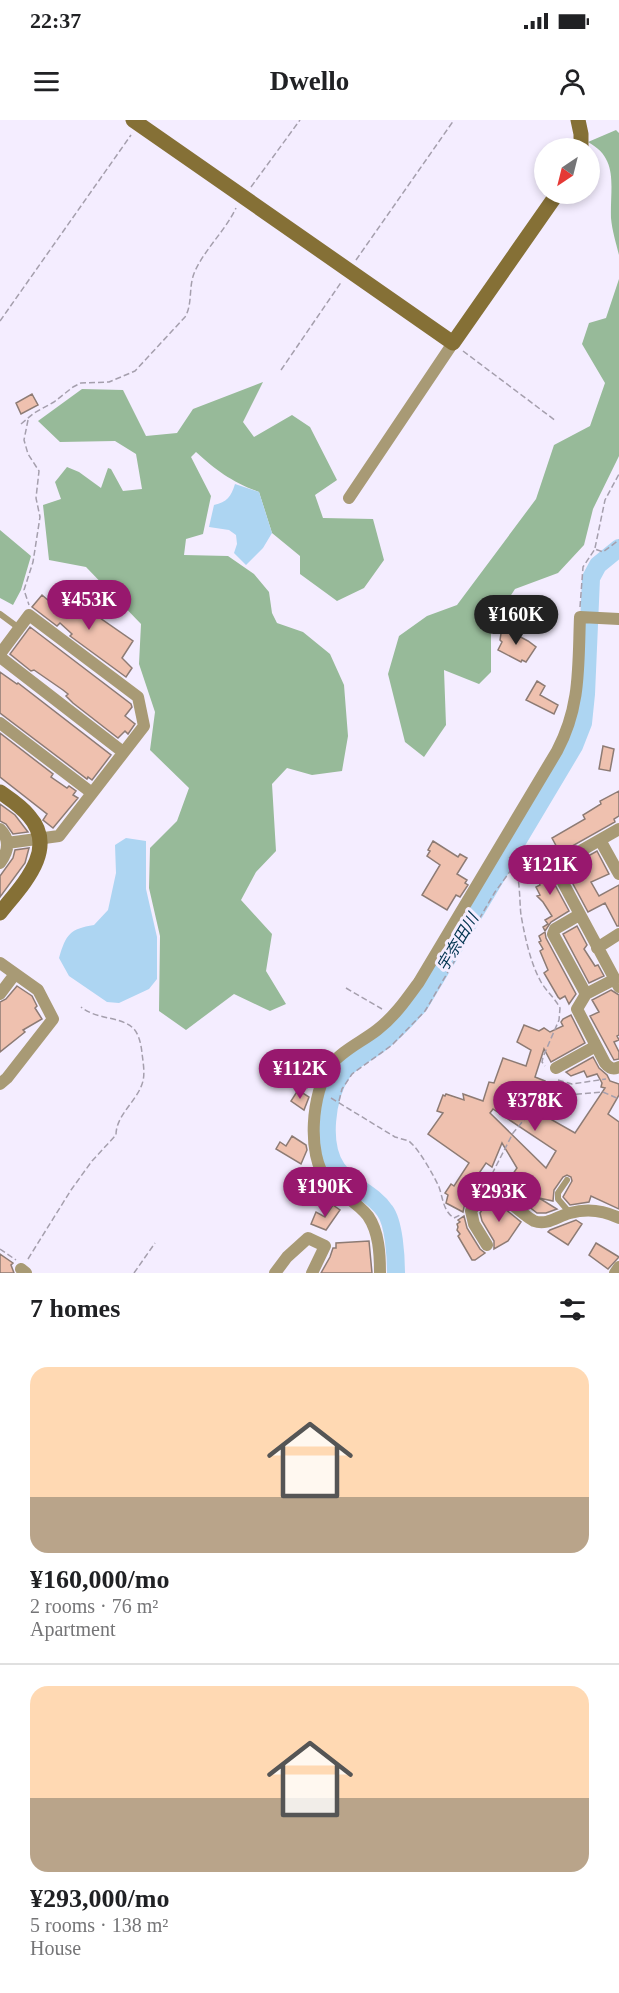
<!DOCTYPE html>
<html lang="en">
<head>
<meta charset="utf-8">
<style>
  :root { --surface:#fff; --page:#f2f2f2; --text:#202124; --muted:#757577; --line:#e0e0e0; --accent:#98186e }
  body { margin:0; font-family:"Times New Roman","Noto Sans JP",serif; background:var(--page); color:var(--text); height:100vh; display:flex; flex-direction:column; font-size:22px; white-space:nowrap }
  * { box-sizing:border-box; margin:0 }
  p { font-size:20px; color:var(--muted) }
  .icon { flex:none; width:33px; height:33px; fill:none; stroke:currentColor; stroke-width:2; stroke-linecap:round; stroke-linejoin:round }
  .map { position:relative; height:1153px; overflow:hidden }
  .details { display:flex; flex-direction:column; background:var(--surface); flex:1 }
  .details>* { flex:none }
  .needle { width:39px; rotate:215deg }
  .fabs { position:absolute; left:534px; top:18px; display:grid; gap:12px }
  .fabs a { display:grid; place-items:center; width:66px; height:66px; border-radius:50%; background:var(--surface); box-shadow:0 3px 9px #0003; font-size:30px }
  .price { position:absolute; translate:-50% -51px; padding:0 14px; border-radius:21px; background:var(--accent); color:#fff; font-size:20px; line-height:39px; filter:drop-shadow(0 2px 3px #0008) }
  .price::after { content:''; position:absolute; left:50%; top:36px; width:18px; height:14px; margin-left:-9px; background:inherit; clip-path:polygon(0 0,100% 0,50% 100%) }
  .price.on { background:#222; color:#fff }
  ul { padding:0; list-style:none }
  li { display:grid; align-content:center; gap:12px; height:318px; padding:0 30px }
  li+li { border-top:2px solid var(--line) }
  li span { display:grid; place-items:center; height:186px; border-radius:18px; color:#555 }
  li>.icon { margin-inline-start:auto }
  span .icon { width:108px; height:108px; fill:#fffc; stroke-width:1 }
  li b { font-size:26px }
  h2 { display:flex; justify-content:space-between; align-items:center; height:72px; padding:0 30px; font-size:26px }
  .status { display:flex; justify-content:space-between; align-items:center; height:42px; padding:0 30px; background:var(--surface); direction:ltr }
  .status svg { height:16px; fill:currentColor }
  header { display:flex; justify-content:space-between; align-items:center; height:78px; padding:0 30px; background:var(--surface); font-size:27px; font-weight:700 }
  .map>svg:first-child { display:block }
  .forest { fill:#97ba99 }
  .water { fill:#add5f2 }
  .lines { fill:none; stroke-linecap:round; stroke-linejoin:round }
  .river { stroke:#add5f2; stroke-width:18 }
  .building { fill:#efc1af; stroke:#8d7b74; stroke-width:1.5; fill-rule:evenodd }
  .path { stroke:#a59fad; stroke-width:1.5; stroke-dasharray:6 3; stroke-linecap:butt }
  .lane { stroke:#a89a75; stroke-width:6 }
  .street { stroke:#a89a75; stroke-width:12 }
  .secondary { stroke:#857036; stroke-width:15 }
  .labels { text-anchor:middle; stroke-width:6; stroke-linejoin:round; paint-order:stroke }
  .water-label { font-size:16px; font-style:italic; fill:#00334f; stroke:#f4edff }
</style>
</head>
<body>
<div class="status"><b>22:37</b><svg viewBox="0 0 49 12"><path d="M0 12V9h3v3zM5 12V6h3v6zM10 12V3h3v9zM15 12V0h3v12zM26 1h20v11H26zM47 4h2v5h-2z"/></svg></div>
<header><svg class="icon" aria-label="menu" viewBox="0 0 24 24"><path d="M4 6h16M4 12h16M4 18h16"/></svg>Dwello<svg class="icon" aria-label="person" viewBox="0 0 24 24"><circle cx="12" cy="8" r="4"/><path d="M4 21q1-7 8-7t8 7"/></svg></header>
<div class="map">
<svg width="619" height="1153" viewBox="0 0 619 1153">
  <rect width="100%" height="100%" fill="#f4edff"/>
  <!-- forest -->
  <path class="forest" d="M616 10 619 13V135C616 123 612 110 611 98 610 65 619 39 588 22Z
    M619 159V336L593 389 584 425 558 453 515 469 491 506V552L479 564 444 550 446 605 424 637 405 622 388 554 399 516 427 496 457 485 536 379 554 325 590 306 605 263 582 224 589 203 606 198Z
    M263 262 243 302 254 317 292 295 310 307 337 360 315 375 323 398 373 399 384 440 364 468 337 481 300 454V436L272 413 259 372C232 362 217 351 196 332L191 337 211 376 203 414 186 419 184 435 228 436 254 454 269 472 272 493 277 503 303 512 330 534 344 565 348 616 342 651 312 655 287 648 272 664 276 731 256 752 241 780 272 814 266 851 286 884 270 891 234 874 186 910 159 891 160 816 149 768 150 728 177 701 189 668 150 630 155 592 139 544 141 504 86 447 49 440 43 385 61 379 55 362 67 347 79 352 101 368 108 348 111 349 123 371 142 369 136 334 115 321 60 322 38 301 82 269 123 270 146 316 177 313 193 289Z
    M0 410 31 436 21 470 13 485 0 478Z"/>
  <!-- water -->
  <path class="water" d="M235 364 259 372 272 413 263 428 246 445 234 433 237 424 236 415 229 410 209 407 214 385C227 382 231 377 235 364Z
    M126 718 146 721V769L157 817V859L149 869 119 883 107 882 69 856 59 838C66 814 70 809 94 805L108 790 116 753 115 725Z"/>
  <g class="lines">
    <!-- river -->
    <path class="river" d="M396 1153C396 1137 394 1103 385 1091 372 1072 349 1066 337 1049 320 1025 326 977 342 953 350 941 366 934 378 925 394 913 407 899 420 884L574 626 583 603 586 574 591 458 598 445 619 428"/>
  </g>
  <!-- building -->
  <path class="building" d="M32 274 38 285 21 294 16 283Z
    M42 475 56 487 62 479 65 481 68 477 71 478 133 521 122 538 132 548 126 557 70 516 72 514 60 503 57 506 32 487Z
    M30 507 131 584 132 587 125 596 135 604 128 614 125 611 118 618 73 583 66 576 68 574 63 570 34 550 31 551 10 534Z
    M502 507 528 521 536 527 526 542 522 540 521 542 498 530 502 522 500 520Z
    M0 552 17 564 18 563 111 635 92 660 88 657 87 659 0 593Z
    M537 561 545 566 540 575 558 585 554 594 526 580Z
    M0 613 53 654 51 657 67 668 69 666 76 671 73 675 78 678 53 708 43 700 47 694 0 657Z
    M603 626 614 629 610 651 599 649Z
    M619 671V696L614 699 615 702 560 733 552 718 585 699 583 695 601 684 600 681Z
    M0 684 15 695 28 712 13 714 6 704 0 701Z
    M433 721 458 737 460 734 467 738 457 754 467 760 465 763 468 765 460 777 456 775 447 790 422 775 440 745 427 736 430 731 428 730Z
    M29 728 25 743 0 777V756L13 738 15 730Z
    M597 731 609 754 591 762 599 776 619 765V806H617L605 783 588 792 565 749Z
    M546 745 547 750 569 791 551 802 545 811 543 807 548 804 545 800 552 796 543 782 537 776 540 775 536 767 540 765 534 754 539 748Z
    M577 806 587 825 584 829 595 846 598 845 604 856 589 863 563 814Z
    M545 812 546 818 576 874 569 884 565 876 560 879 558 877 544 853 548 850 540 831 543 829 539 822 541 821 539 816Z
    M17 866 32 876 37 886 35 888 42 899 23 910 25 912 0 932V882L6 879Z
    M611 870 619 875V915L617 916 619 920 614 922 619 932V939L614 940 590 896 599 892 592 880Z
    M571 895 585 923 551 942 544 929 535 957 545 961 541 971 523 965 515 992 532 998 540 983 550 988 545 996 575 1013 605 968 601 967 602 963 597 954 587 957 584 951 571 956 566 952 593 937 599 948 607 955 610 961 619 964V975L608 994 619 1002V1089L591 1076 589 1082 570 1085 563 1077 572 1061 571 1057 567 1055 563 1057 554 1070 553 1081 539 1078 557 1089 546 1093H537L504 1067 517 1048 502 1023 492 1047 486 1043 473 1062 477 1064 464 1087 463 1092 446 1083 448 1075 445 1073 451 1064 454 1066 469 1043 428 1014 443 993 437 991 443 975 445 976 446 974 464 980 463 974 483 981 489 962 494 963 503 938 526 946 531 930 517 922 524 905 539 911 544 908 550 912 563 906 561 902 563 899ZM493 989 556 1031 546 1048 490 993Z
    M298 970 309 977 304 990 291 981Z
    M292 1016 306 1025 307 1030 301 1044 276 1029 280 1022 286 1026Z
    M494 1080 521 1102 508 1121 494 1129V1121L482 1101 480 1093 488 1081 491 1083Z
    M333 1085 340 1090 326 1110 311 1104 316 1092 325 1097Z
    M464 1096 467 1108 480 1129 485 1133 475 1140H472L458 1116 460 1114 457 1110 458 1107 457 1104 460 1102 458 1100Z
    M576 1100 582 1104 568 1125 548 1112 550 1110Z
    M369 1121 372 1153H321L330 1137 333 1128H336V1123Z
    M596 1123 619 1137 608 1149 589 1135Z
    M0 1134 13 1143 11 1145 14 1153H0Z"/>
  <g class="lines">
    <!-- path -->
    <path class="path" d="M251 67 300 0
      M356 140 454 0
      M0 201 131 15
      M463 231 556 301
      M281 250 342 161
      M28 300 24 320 28 334 39 351 36 378 40 397 33 442 24 470 29 485
      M21 304 34 293 54 282 73 267 81 263 109 262 135 251 185 197C193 184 188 166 195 151 205 129 225 111 236 88
      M595 428 605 380 619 354
      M580 487 583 447 595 429 603 432 619 420
      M509 737C521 746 519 780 521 795 525 817 530 842 541 862 546 871 555 878 560 888L559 900 543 937 542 942 545 946
      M346 868 382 889
      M273 945 308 968
      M558 960 572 964 606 959
      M331 978 395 1017 409 1021 413 1025C421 1033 434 1056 439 1067 443 1078 443 1091 454 1098L460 1095
      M339 981 342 969 352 954 392 925 425 891 495 772 514 746
      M492 1054 513 1013 543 977 603 972 619 979
      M0 1129 16 1140
      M28 1139 71 1070 92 1041 116 1015C116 994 138 981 143 961 145 952 143 942 142 933 141 924 139 914 133 908 120 896 97 900 81 887
      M134 1153 155 1123"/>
    <!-- lane -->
    <path class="lane" d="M0 494 19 508
      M567 1060 558 1073V1079L569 1092"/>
    <!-- street -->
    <path class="street" d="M349 378 453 223
      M0 534 29 495 138 577 144 606 59 716 7 723
      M0 537 123 632
      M0 603 92 673
      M0 709C11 720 8 732 0 743
      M619 709 554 746 619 867
      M600 720 619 754
      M579 795 555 809 553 814 586 874
      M597 828 619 814
      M0 843 38 870 53 899 7 958 0 964
      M615 859 586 874 577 889 605 943C609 948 613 950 619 947
      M0 874 15 854
      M556 948 596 926
      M487 1063C497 1071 525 1097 534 1101 547 1106 558 1096 570 1093 588 1088 603 1090 619 1098
      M487 1125 474 1104 471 1091 489 1065
      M21 1149 26 1153
      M275 1153 287 1137 308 1118 325 1126 312 1153
      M380 1153C380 1134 379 1112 368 1096 357 1081 338 1074 327 1060 306 1035 312 972 330 946 341 931 363 921 377 910 395 896 406 880 419 862L557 631C581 586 578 546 580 497L619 499
      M615 1153 619 1147"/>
    <!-- secondary -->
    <path class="secondary" d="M133 0 453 223 557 74
      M578 0 581 14V28
      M0 672C10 679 21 686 29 696 59 730 21 766 0 793"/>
  </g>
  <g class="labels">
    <!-- water labels -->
    <g class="water-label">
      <text transform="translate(457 822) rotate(-59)" y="6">宇奈田川</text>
    </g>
  </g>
</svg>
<div class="fabs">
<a><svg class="needle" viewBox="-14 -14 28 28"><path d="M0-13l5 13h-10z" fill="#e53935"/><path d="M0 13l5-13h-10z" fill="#757577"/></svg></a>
</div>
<b class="price" style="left:89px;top:511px">¥453K</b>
<b class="price on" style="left:516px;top:526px">¥160K</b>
<b class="price" style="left:550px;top:776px">¥121K</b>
<b class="price" style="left:300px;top:980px">¥112K</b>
<b class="price" style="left:535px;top:1012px">¥378K</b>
<b class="price" style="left:325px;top:1098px">¥190K</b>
<b class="price" style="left:499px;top:1103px">¥293K</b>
</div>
<section class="details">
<h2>7 homes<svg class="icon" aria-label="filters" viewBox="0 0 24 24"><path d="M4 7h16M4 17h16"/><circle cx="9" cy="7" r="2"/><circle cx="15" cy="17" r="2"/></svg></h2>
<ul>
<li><span style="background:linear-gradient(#ffd9b3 70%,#b9a48a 0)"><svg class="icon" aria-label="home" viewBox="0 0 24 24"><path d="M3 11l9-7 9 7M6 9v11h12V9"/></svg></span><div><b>¥160,000/mo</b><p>2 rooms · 76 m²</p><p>Apartment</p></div></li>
<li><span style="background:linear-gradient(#ffd9b3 60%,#b9a48a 0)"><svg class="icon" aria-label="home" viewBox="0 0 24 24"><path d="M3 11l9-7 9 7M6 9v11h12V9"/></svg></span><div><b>¥293,000/mo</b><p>5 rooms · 138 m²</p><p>House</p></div></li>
</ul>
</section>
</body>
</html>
